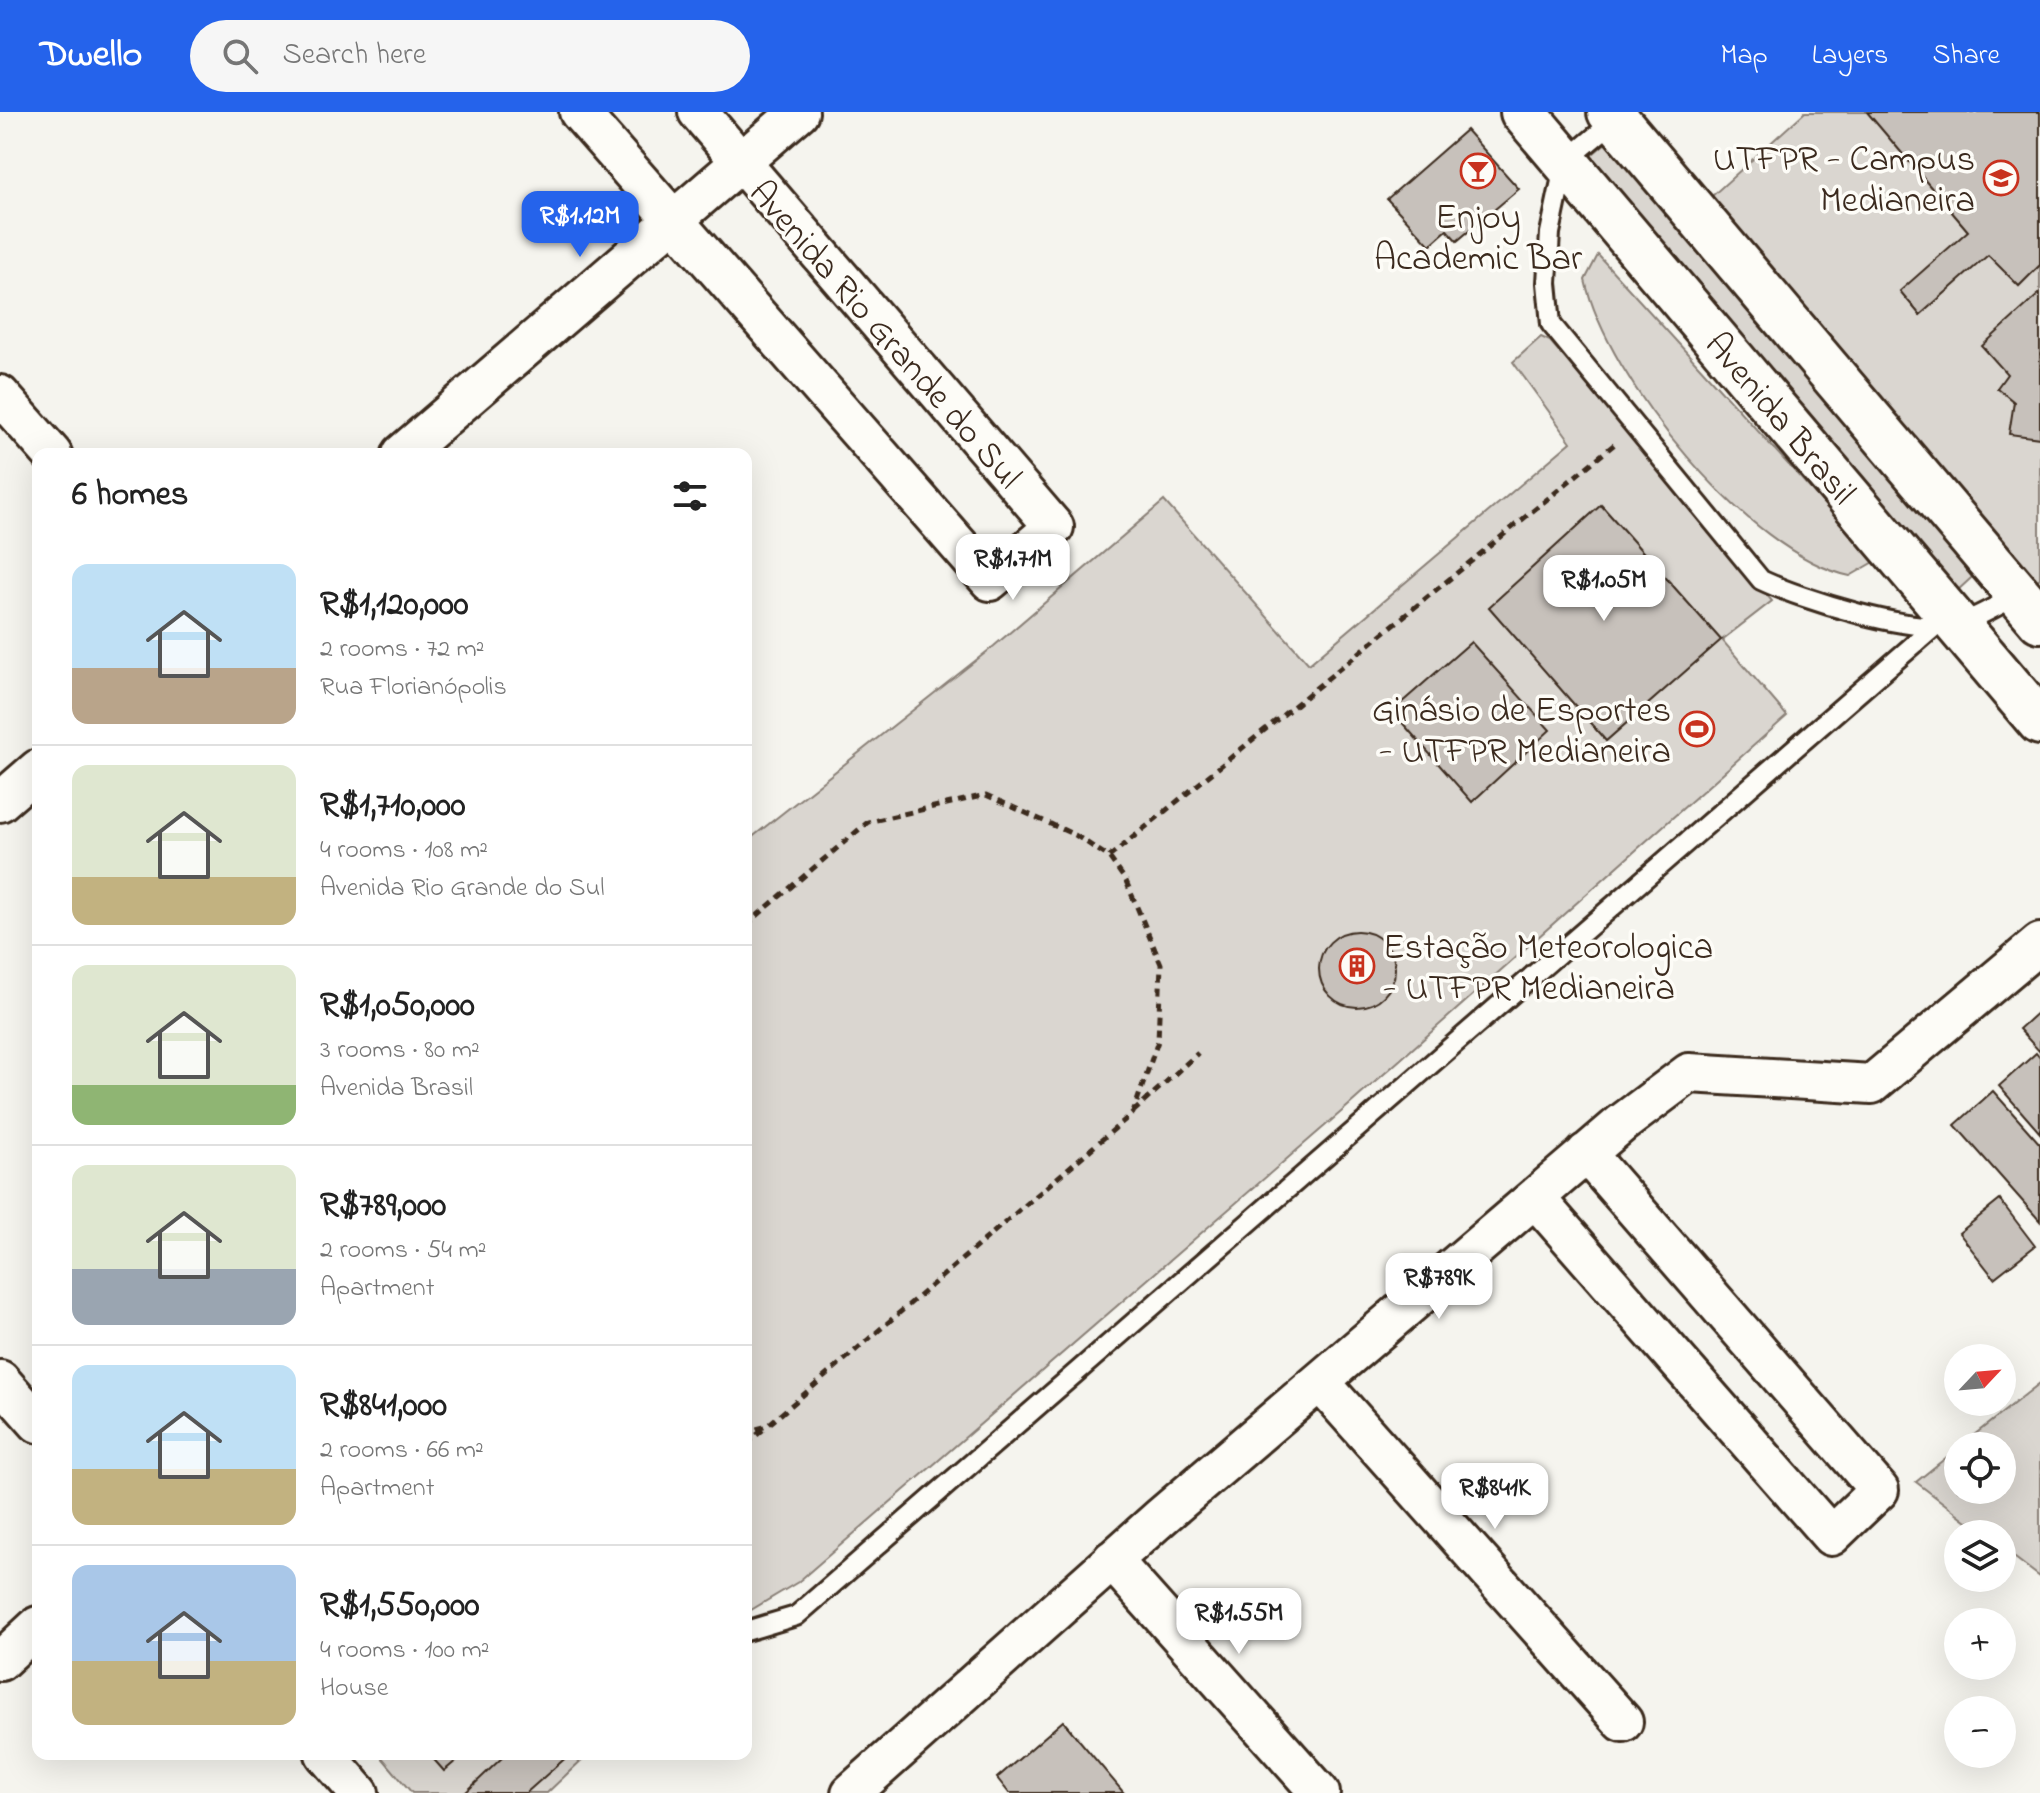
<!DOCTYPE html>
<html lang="en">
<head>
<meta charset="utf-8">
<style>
  :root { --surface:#fff; --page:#f6f6f6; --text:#222; --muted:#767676; --line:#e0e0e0; --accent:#2563eb }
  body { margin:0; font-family:"Indie Flower",sans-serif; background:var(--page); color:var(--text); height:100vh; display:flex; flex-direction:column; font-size:30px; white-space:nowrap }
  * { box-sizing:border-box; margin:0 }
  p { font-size:26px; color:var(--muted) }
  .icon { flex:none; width:44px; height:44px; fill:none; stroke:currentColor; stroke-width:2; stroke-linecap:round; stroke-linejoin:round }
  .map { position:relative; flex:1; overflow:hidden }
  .details { position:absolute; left:32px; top:336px; width:720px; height:1312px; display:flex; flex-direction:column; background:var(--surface); border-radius:16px; box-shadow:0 8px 32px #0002 }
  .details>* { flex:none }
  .needle { width:52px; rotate:64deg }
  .fabs { position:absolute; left:1944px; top:1232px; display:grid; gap:16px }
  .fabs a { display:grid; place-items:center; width:72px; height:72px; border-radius:50%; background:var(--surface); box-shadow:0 8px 32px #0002; font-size:40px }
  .price { position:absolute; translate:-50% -68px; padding:0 18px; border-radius:16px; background:#fff; color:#222; font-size:26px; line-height:52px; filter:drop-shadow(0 2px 4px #0008) }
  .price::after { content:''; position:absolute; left:50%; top:48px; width:24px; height:18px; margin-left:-12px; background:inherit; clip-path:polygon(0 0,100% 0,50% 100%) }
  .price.selected { background:var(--accent); color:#fff }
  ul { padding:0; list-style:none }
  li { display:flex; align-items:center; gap:24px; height:200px; padding:0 40px }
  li+li { border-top:2px solid var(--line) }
  li span { display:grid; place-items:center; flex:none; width:224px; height:160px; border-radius:16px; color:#555 }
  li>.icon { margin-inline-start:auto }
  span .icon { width:96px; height:96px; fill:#fffc; stroke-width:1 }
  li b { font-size:34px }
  h2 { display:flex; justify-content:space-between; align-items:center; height:96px; padding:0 40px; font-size:34px }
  header { display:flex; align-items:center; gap:48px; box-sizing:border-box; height:112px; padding:0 40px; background:var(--accent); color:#fff }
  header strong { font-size:38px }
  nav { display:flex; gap:44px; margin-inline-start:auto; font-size:28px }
  .search { width:560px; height:72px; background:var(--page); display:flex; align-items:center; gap:20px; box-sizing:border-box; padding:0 28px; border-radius:44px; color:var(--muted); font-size:30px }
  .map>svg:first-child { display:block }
  .green { fill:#dad6d0; stroke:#8a8077; stroke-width:2; fill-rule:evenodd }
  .building { fill:#c7c1bb; stroke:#3b2a1e; stroke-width:2 }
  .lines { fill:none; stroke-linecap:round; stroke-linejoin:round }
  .service-casing { stroke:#3b2a1e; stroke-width:24 }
  .minor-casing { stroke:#3b2a1e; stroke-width:44 }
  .tertiary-casing { stroke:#3b2a1e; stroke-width:50 }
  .path { stroke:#3b2a1e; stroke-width:5; stroke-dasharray:8 6; stroke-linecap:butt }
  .service { stroke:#fdfcf7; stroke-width:18 }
  .minor { stroke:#fdfcf7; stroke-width:38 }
  .tertiary { stroke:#fdfcf7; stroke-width:44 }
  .labels { text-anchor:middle; stroke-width:7; stroke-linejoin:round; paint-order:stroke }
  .poi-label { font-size:36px; fill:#3b2a1e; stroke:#fdfcf7; text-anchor:end }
  .street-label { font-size:36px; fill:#3b2a1e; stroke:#fdfcf7 }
</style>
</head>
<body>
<header>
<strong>Dwello</strong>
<div class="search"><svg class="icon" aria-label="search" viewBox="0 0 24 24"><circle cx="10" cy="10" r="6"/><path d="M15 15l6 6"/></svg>Search here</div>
<nav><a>Map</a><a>Layers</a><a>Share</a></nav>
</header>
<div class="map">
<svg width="2040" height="1681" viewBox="0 0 2040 1681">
  <rect width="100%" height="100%" fill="#f5f4ee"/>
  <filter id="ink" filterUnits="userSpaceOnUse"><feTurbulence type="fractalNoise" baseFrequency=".0125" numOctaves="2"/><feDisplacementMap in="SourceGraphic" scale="16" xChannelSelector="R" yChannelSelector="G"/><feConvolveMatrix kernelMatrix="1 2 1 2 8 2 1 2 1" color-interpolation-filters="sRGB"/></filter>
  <g filter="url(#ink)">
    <!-- green -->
    <path class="green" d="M1805 0H1867L1968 119 1901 180 1920 203 1988 143 2019 174 2040 153V466L2019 483 1702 93Z
      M1613 25 1982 456 1957 479 1588 46Z
      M1598 143 1876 449 1850 464C1748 442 1607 267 1585 168Z
      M1541 225 1550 229 1772 489 1722 528 1787 604 1348 994 798 1470 746 1501V730L994 534 1164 389 1309 552 1571 330 1513 250ZM1602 394 1721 528 1606 629 1489 495ZM1471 531 1472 689 1392 599Z
      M2040 1271V1465L2002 1436V1422H1984L1916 1370 1958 1336V1378H2002V1334H1960Z
      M379 1642H588L547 1681H412Z"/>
    <!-- building -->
    <path class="building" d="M1867 0H2040V153L2019 174 1988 143 1920 203 1900 179 1968 119Z
      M1466 18 1519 77 1457 129 1447 118 1430 133 1387 87Z
      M2040 181V326L2009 322 2014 290 1997 276 2007 262 1982 234Z
      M1601 393 1721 528 1606 629 1489 495Z
      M1471 530 1550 618 1472 690 1392 599Z
      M1319 857a38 38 0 1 1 76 0a38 38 0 1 1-76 0Z
      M2040 898V940L2019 917Z
      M2036 941 2040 946V1021L1999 974Z
      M1993 979 2040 1032V1109L1955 1013Z
      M2000 1088 2035 1134 1994 1166 1959 1121Z
      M1063 1609 1124 1681H1009L997 1666Z
      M429 1642H464L444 1659Z
      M506 1642H570L526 1681H465Z"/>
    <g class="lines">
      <!-- service casing -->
      <g class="service-casing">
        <path id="service" d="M1616 7 1565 50 1550 121 1547 171 1551 212 1761 468C1801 487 1916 524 1958 512 1978 506 1999 492 2019 483
          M746 1519 796 1504 1933 516"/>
      </g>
      <!-- minor casing -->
      <g class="minor-casing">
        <path id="minor" d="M579 0 990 469 1054 415 698 0
          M0 283 52 342
          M402 342 799 0
          M0 690 38 657
          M1536 1087 1831 1424 1879 1378 1586 1041
          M0 1268 38 1311
          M1320 1270 1623 1610
          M1112 1448 1320 1681
          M0 1549 38 1514
          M325 1642 359 1681
          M851 1681 1161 1405 1621 1012 1689 961 1872 972 2040 831"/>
      </g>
      <!-- tertiary casing -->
      <g class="tertiary-casing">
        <path id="tertiary" d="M1523 0 2040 610
          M1610 0 2040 508"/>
      </g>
      <!-- path -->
      <path class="path" d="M1109 745 1616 331
        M746 813 868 710 986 683 1075 723 1109 745 1126 769 1161 852 1158 929 1133 1001 767 1314 746 1320
        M1133 1000 1198 941
        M746 1332 764 1317"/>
      <!-- service -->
      <use href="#service" class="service"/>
      <!-- minor -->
      <use href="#minor" class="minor"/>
      <!-- tertiary -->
      <use href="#tertiary" class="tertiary"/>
    </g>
  </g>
  <!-- icons -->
  <defs>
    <g id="bar-ring" transform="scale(1.8)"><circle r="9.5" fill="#fdfcf7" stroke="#c8321e" stroke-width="1.5"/><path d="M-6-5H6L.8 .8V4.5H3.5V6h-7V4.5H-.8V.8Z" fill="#c8321e"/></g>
    <g id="university-ring" transform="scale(1.8)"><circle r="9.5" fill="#fdfcf7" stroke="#c8321e" stroke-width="1.5"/><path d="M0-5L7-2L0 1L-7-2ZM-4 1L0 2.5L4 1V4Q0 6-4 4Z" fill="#c8321e"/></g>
    <g id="stadium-ring" transform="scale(1.8)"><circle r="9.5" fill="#fdfcf7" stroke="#c8321e" stroke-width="1.5"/><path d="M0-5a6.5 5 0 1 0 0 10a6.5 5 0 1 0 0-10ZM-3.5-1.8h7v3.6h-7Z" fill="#c8321e"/></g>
    <g id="building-ring" transform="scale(1.8)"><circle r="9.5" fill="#fdfcf7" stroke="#c8321e" stroke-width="1.5"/><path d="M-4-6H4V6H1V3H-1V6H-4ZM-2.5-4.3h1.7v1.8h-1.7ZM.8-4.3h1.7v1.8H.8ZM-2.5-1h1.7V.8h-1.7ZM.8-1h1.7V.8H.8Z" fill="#c8321e"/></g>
  </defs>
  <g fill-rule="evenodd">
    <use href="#bar-ring" x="1478" y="59"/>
    <use href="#university-ring" x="2001" y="66"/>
    <use href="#stadium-ring" x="1697" y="617"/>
    <use href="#building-ring" x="1357" y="854"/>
  </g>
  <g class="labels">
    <!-- poi labels -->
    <g class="poi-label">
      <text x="1975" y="58">UTFPR - Campus<tspan x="1975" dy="41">Medianeira</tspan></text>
      <text x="1478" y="116" text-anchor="middle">Enjoy<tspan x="1478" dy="41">Academic Bar</tspan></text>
      <text x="1671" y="609">Ginásio de Esportes<tspan x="1671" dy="41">- UTFPR Medianeira</tspan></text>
      <text x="1383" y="846" text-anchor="start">Estação Meteorologica<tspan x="1383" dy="41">- UTFPR Medianeira</tspan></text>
    </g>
    <!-- street labels -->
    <g class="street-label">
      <text transform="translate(887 221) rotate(49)" y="13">Avenida Rio Grande do Sul</text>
      <text transform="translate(1782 305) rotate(50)" y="13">Avenida Brasil</text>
    </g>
  </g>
</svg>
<div class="fabs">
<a><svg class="needle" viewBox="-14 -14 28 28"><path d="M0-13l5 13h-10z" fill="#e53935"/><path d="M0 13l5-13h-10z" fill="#767676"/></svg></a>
<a><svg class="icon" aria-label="locate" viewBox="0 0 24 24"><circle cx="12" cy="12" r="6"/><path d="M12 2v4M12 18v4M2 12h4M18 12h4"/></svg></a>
<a><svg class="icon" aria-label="layers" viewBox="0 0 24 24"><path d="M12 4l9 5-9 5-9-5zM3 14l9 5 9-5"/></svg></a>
<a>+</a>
<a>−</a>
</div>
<b class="price selected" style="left:580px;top:147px">R$1.12M</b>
<b class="price" style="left:1013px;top:490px">R$1.71M</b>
<b class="price" style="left:1604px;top:511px">R$1.05M</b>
<b class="price" style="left:1439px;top:1209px">R$789K</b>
<b class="price" style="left:1495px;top:1419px">R$841K</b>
<b class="price" style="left:1239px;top:1544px">R$1.55M</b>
<section class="details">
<h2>6 homes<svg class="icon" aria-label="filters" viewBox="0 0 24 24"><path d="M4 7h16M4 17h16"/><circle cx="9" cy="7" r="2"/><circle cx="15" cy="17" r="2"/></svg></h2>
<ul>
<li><span style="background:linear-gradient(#bfe0f5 65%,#b9a48a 0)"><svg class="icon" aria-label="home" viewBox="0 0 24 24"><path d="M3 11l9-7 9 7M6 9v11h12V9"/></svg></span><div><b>R$1,120,000</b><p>2 rooms · 72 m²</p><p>Rua Florianópolis</p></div></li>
<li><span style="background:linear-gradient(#dfe7d0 70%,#c2b280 0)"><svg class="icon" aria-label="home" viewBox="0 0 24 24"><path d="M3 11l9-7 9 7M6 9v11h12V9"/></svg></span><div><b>R$1,710,000</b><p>4 rooms · 108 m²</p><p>Avenida Rio Grande do Sul</p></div></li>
<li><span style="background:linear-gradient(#dfe7d0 75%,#8fb573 0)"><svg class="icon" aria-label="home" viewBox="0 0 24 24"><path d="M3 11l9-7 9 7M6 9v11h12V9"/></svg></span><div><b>R$1,050,000</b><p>3 rooms · 80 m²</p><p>Avenida Brasil</p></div></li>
<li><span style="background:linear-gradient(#dfe7d0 65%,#9aa5b1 0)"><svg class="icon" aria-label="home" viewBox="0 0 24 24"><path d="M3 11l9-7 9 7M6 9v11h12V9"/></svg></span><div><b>R$789,000</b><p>2 rooms · 54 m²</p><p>Apartment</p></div></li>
<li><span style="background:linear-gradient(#bfe0f5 65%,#c2b280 0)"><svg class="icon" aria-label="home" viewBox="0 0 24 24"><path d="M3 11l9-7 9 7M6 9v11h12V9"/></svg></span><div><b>R$841,000</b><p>2 rooms · 66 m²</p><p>Apartment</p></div></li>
<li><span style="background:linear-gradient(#a9c7e8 60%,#c2b280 0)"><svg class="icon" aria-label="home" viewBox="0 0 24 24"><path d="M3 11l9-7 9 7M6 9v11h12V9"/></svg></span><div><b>R$1,550,000</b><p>4 rooms · 100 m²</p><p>House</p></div></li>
</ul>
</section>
</div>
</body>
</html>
